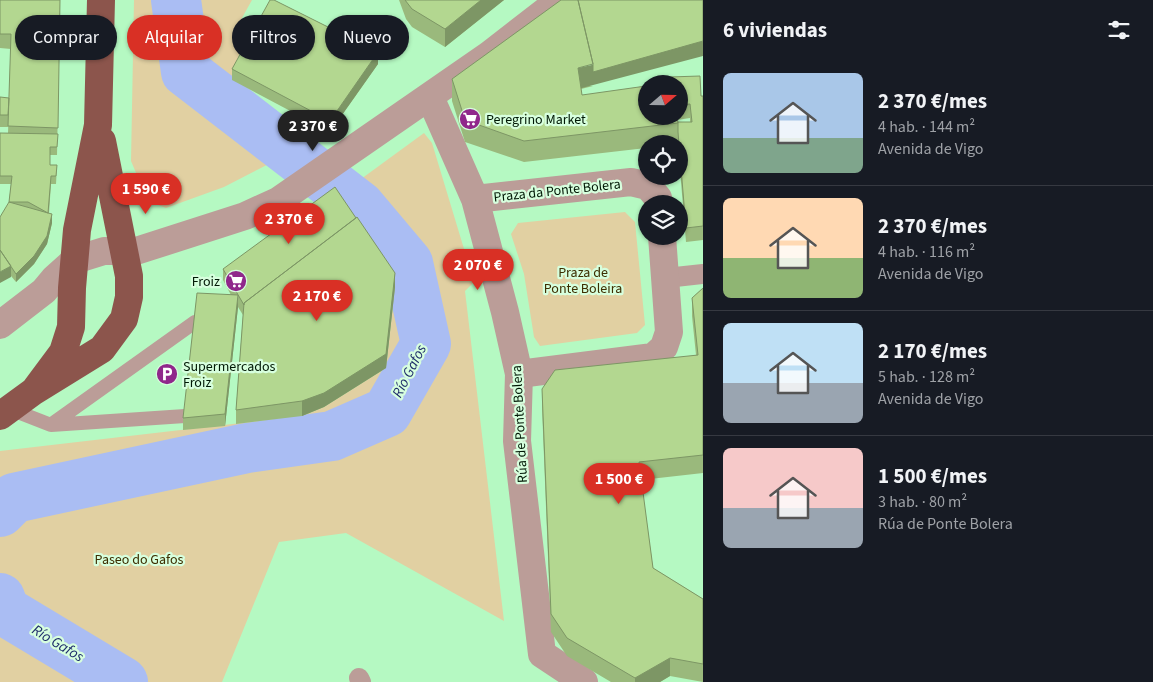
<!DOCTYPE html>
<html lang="es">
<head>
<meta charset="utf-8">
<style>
  :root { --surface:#171b24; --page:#20242c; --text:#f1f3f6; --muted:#9ea1a6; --line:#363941; --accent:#d93025 }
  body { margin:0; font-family:"Source Sans 3",sans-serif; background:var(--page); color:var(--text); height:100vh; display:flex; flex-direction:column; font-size:19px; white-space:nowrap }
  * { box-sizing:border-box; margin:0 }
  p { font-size:16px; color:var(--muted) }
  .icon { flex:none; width:28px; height:28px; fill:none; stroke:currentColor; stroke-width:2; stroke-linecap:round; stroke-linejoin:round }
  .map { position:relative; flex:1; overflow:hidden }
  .side { display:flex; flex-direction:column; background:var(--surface); width:450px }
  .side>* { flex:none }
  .top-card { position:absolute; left:15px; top:15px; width:475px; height:45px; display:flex; gap:10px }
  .needle { width:32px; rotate:70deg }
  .tools { position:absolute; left:638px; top:75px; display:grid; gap:10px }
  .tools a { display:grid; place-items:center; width:50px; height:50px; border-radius:50%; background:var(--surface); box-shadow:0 1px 4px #0004; font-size:25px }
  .price { position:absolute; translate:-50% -42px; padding:0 11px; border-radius:18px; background:var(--accent); color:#fff; font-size:16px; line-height:32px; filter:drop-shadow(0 1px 2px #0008) }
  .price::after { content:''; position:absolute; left:50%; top:30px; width:15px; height:11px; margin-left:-8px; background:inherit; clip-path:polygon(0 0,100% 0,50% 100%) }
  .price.active { background:#222; color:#fff }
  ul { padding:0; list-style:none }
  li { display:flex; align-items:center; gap:15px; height:125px; padding:0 20px }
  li+li { border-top:1px solid var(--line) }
  li span { display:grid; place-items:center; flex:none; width:140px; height:100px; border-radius:8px; color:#555 }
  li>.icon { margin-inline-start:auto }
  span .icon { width:60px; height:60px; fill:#fffc; stroke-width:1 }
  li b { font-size:21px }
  h2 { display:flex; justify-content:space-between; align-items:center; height:60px; padding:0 20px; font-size:21px }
  .pill { padding:0 18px; border-radius:22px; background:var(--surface); box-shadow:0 1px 4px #0004; font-size:18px; line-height:45px }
  .pill.active { background:var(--accent); color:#fff }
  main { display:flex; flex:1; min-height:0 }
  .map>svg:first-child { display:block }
  .green { fill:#e1d0a2 }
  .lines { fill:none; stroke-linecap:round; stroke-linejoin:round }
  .river { stroke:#aabdf3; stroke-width:50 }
  .service { stroke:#bb9d98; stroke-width:14 }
  .pedestrian { stroke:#bb9d98; stroke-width:20 }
  .minor { stroke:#bb9d98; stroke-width:28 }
  .trunk { stroke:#8c554c; stroke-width:28 }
  .wall { fill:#9ab97c; fill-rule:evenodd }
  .shaded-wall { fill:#7d9665 }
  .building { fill:#b3d790; stroke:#7d9665; fill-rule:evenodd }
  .labels { text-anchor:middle; stroke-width:4.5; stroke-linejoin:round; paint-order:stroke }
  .poi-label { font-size:14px; fill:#001805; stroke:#d7ffde; text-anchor:start }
  .street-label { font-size:14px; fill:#001805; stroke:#d7ffde }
  .park-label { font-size:14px; fill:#3d2e00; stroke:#d7ffde }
  .water-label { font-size:15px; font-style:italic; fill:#1e2c6a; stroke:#d7ffde }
</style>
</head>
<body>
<main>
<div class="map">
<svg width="703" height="682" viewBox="0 0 703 682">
  <rect width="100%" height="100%" fill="#b5f9c2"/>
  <!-- green -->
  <path class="green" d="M134 0H252L233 34 243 42 228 92 309 133 294 151 224 187 166 208 148 201 131 161Z
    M424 133 432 143 474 282 465 291 504 621 346 533 279 542 222 682H0V451L302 416 324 407 386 368 395 287 335 198Z
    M625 212 635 222 645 325 637 333 540 346 534 337 524 274 511 234 518 223Z"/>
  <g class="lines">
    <!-- river -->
    <path class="river" d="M0 512 14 498 247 448 332 436 387 412 426 344 408 263 360 206 186 72 176 0
      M0 598 5 611 123 682"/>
    <!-- service -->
    <path class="service" d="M10 409 51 425 185 416
      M52 424 195 322"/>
    <!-- pedestrian -->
    <path class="pedestrian" d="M666 278 703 274
      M359 678 361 682"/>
    <!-- minor -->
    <path class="minor" d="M430 97 475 199 505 312 519 374 517 441 542 654 584 682
      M475 199 631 182 648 186 658 198V204
      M0 325 44 291 54 279 75 260 104 251H136L245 216 278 201 489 55 560 0
      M519 374 653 357 664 347 669 332 662 236"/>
    <!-- trunk -->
    <path class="trunk" d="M34 391 63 352 71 327 72 288 77 230 98 125 101 0
      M0 416 34 391 102 349 124 319 129 297V276L102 141"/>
  </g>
  <!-- wall -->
  <path class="wall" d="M0 0H60L57 155H50V165H57L56 184H51L49 213 52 223 47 244 34 264 16 282 11 276V277L9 202 11 184H0V133H8L11 49 0 48Z
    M399 0H504L445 47 412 27 406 19Z
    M378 64 330 132 232 80V69Z
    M669 77 701 96H703V240L686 242 679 158V144H646V148L524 162 465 142 452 101V79L593 86 581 89 582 95 646 116H679V84L669 83ZM690 118V122H678L677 120Z
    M0 97 9 110 8 127H0Z
    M223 269 395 287 386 368 324 407 302 416 236 424V410L243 315 238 307 225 426 183 430V418L231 295 223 280Z
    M703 288V473L641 480 653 568 703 599V682L670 676 660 682H611L567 656 551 632 542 407V389L696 355 692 316V298Z"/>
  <!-- shaded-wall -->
  <path class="shaded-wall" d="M481 0H504L445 47V29Z
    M703 41V56L578 89V68Z
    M378 52V64L330 132V121Z
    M52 214V223L47 244 34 264 16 282V274Z
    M11 266V277L0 283V272Z
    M395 273V287L386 368 324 407 302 416V401Z
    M238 295V307L225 426V414Z
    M670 658V676L660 682H635V678Z"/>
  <!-- building -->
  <path class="building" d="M0 0H60L58 128 8 126 11 34H0Z
    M270 0H274L378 52 330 121 232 69Z
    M405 0H481L445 29 412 9Z
    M561 0H578L593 64 578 68 582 95 646 86V116H677L678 123 524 141 465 120 452 79Z
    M578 0H703V41L593 72V64Z
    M700 76 701 96H703V226L686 228 678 132V122H692L690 104 679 105V84L670 83 669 77Z
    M0 97 9 98 8 115H0Z
    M0 133 58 134 57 147H50V165H57L56 176H51L48 213 52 214 47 236 34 256 16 274 0 250V217L9 202 12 176H0ZM9 202H28L48 213Z
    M335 187 356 218 244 303V305L223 269Z
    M357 217 395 273 386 354 324 393 302 401 236 410 244 303Z
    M0 250 11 266 0 272Z
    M703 288V455L639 462 653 568 703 599V664L670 658 635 678 567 638 551 614 542 389 555 370 698 355 692 298Z
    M197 293 238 295 225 414 183 418Z"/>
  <!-- icons -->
  <defs>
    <g id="supermarket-disc" transform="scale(1.125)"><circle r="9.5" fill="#90278b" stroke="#d7ffde"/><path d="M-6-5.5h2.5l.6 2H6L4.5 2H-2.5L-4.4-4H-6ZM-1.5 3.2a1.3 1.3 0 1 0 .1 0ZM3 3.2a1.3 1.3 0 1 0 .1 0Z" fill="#fff"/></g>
    <g id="parking-disc" transform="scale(1.125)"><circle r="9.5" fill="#90278b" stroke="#d7ffde"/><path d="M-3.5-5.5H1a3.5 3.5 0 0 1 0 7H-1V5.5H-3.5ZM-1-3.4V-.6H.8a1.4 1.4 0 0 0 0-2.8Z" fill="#fff"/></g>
  </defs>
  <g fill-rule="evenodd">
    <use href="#supermarket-disc" x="470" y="119"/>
    <use href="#supermarket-disc" x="236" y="281"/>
    <use href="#parking-disc" x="167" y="374"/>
  </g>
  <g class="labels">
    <!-- poi labels -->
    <g class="poi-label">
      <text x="486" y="124">Peregrino Market</text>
      <text x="220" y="286" text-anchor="end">Froiz</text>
      <text x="183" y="371">Supermercados<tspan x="183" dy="16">Froiz</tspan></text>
    </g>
    <!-- street labels -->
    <g class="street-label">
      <text transform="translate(557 190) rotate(-6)" y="5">Praza da Ponte Bolera</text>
      <text transform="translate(519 424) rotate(-93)" y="5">Rúa de Ponte Bolera</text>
    </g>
    <!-- park labels -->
    <g class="park-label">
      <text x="583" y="277">Praza de<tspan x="583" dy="16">Ponte Boleira</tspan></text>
      <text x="139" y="564">Paseo do Gafos</text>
    </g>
    <!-- water labels -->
    <g class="water-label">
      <text transform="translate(409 371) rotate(-63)" y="5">Río Gafos</text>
      <text transform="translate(58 643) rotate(31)" y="5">Río Gafos</text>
    </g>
  </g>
</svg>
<div class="tools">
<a><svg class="needle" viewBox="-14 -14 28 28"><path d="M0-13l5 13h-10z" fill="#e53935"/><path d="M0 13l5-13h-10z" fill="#9ea1a6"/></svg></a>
<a><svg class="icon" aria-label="locate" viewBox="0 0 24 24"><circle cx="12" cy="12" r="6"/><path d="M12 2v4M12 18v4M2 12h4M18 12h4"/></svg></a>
<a><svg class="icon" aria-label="layers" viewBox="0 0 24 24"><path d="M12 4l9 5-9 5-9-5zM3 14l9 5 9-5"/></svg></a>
</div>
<b class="price active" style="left:313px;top:152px">2 370 €</b>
<b class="price" style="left:146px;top:215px">1 590 €</b>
<b class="price" style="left:289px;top:245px">2 370 €</b>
<b class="price" style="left:478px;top:291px">2 070 €</b>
<b class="price" style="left:317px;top:322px">2 170 €</b>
<b class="price" style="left:619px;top:505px">1 500 €</b>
<div class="top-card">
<a class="pill">Comprar</a>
<a class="pill active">Alquilar</a>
<a class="pill">Filtros</a>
<a class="pill">Nuevo</a>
</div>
</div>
<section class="side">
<h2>6 viviendas<svg class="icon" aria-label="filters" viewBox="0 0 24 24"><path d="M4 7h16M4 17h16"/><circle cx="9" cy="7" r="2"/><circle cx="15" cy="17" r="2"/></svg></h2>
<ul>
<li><span style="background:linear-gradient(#a9c7e8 65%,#7fa58c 0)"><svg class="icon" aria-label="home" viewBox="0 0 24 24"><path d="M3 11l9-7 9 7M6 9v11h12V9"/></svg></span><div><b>2 370 €/mes</b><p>4 hab. · 144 m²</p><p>Avenida de Vigo</p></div></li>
<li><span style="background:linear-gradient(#ffd9b3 60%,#8fb573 0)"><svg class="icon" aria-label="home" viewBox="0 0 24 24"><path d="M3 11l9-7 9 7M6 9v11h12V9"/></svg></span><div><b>2 370 €/mes</b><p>4 hab. · 116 m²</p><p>Avenida de Vigo</p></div></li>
<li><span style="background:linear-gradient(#bfe0f5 60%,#9aa5b1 0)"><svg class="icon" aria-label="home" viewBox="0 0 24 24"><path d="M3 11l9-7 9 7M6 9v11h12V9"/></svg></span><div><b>2 170 €/mes</b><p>5 hab. · 128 m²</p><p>Avenida de Vigo</p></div></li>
<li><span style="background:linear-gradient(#f6c9c9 60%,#9aa5b1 0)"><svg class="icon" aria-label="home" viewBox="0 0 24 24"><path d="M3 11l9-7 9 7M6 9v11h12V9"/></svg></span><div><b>1 500 €/mes</b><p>3 hab. · 80 m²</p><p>Rúa de Ponte Bolera</p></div></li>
</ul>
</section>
</main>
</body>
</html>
